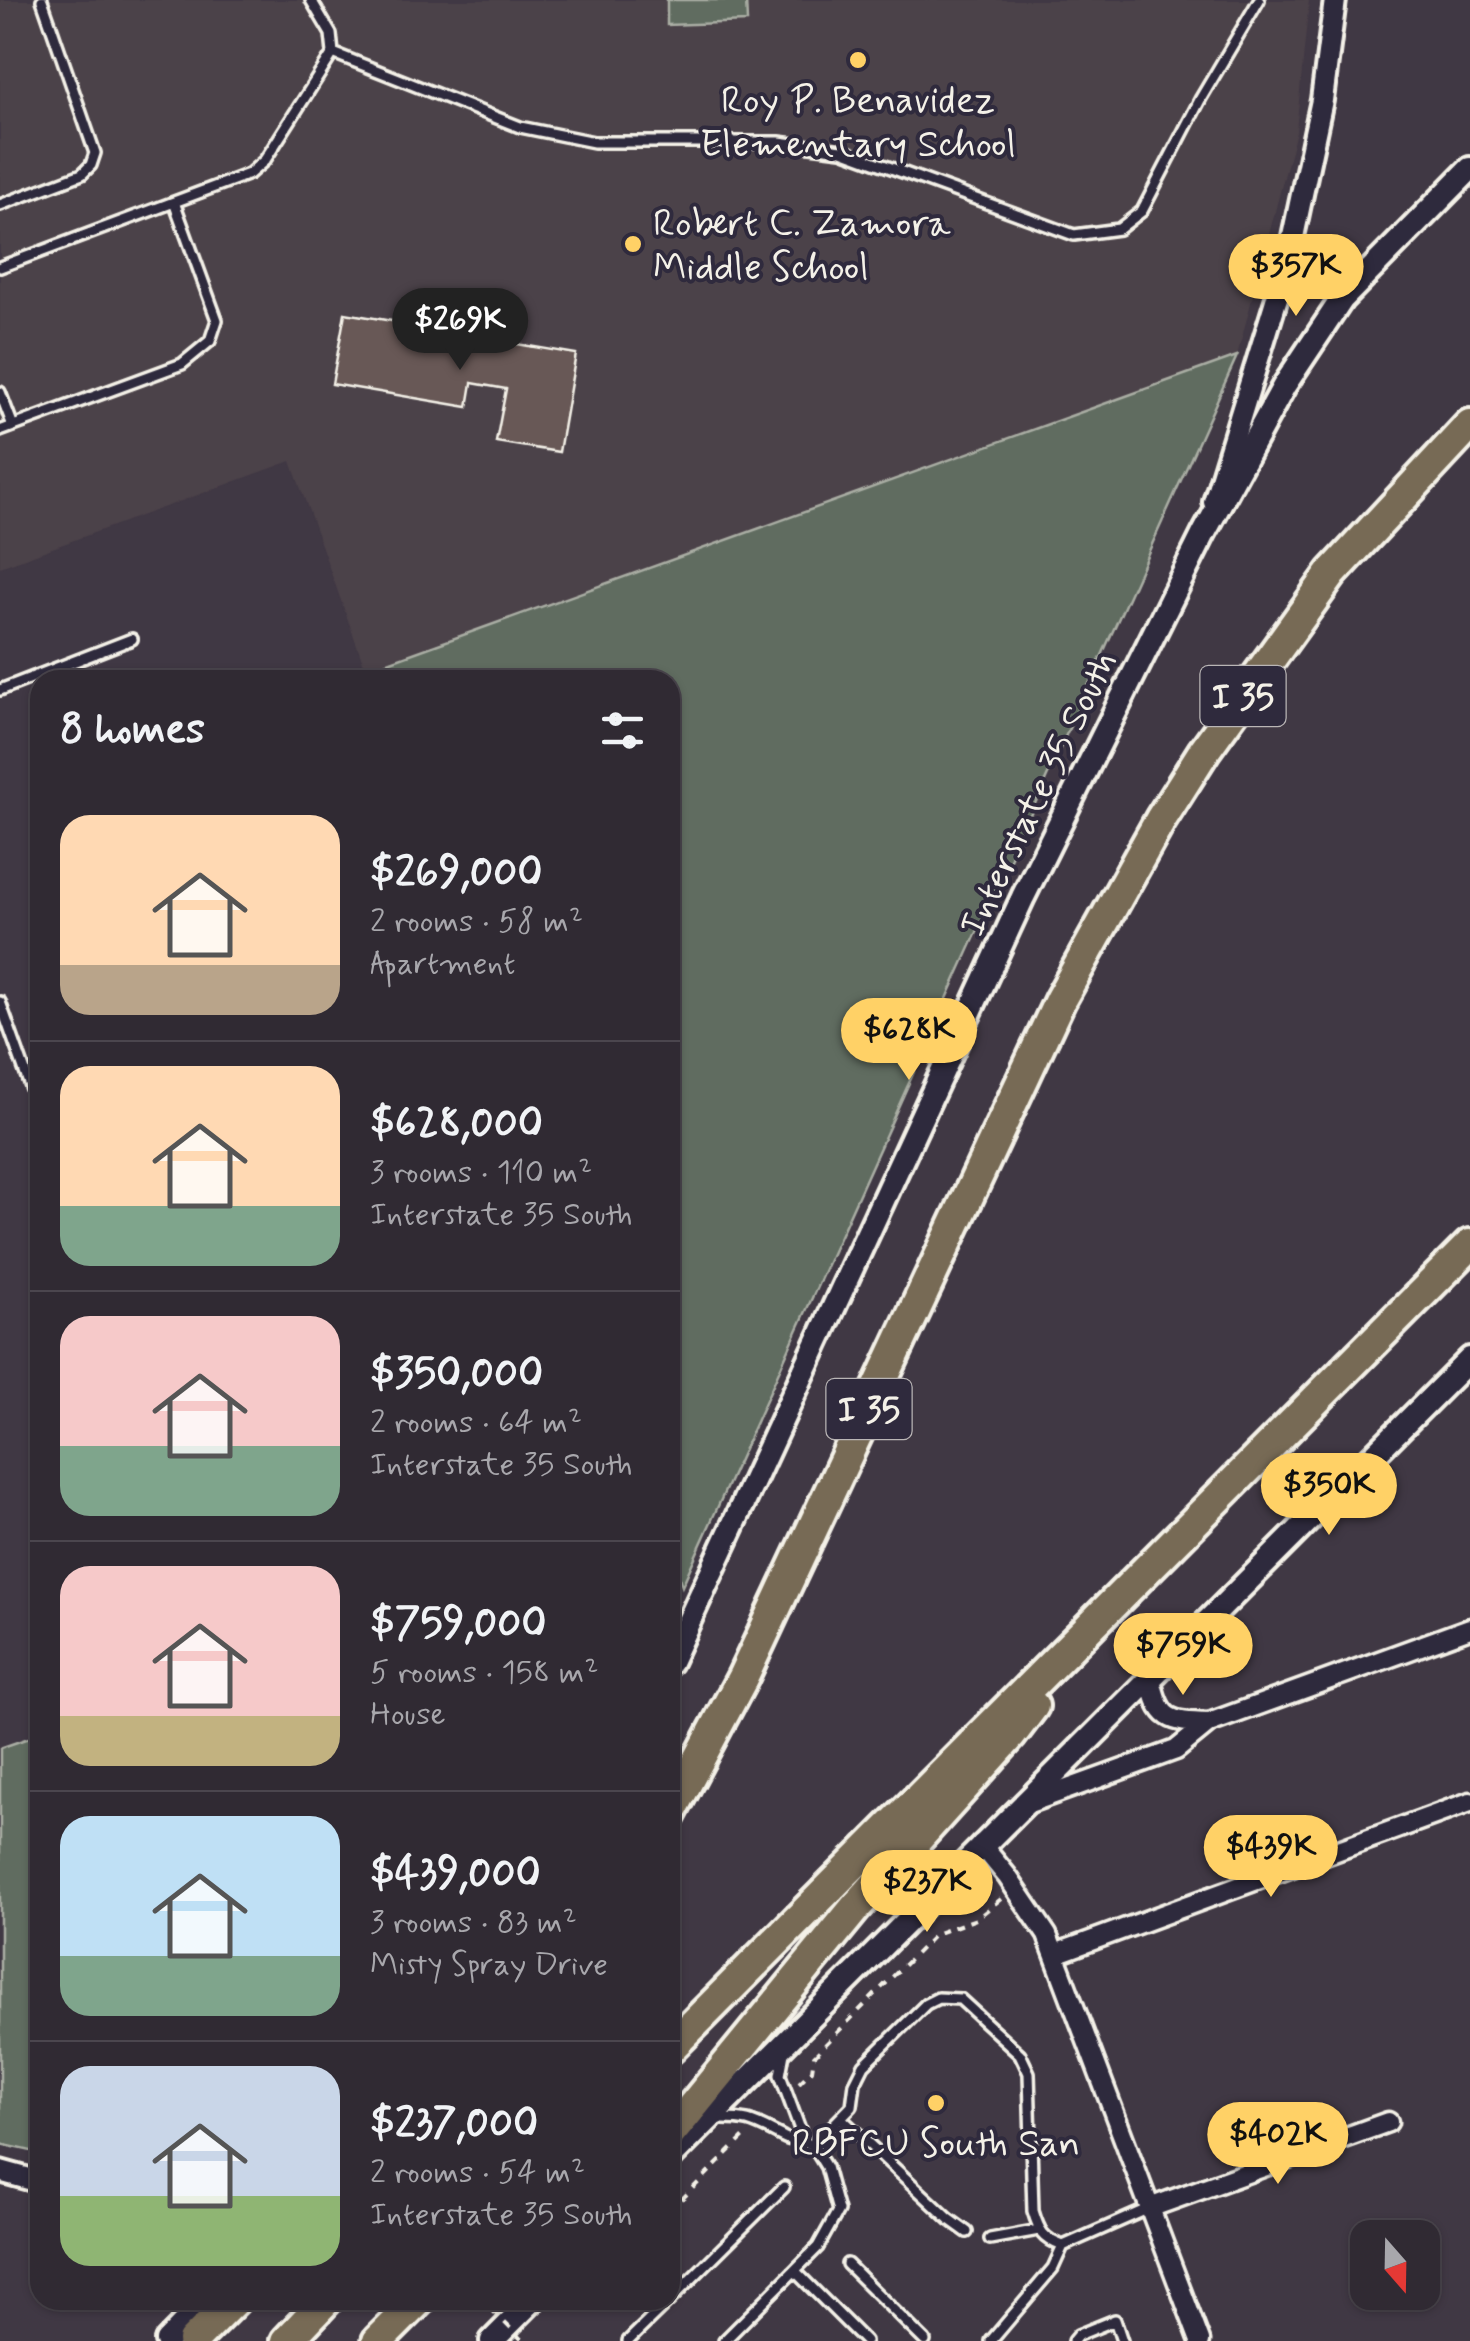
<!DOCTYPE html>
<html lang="en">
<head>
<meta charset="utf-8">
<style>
  :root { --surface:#302a33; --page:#38323b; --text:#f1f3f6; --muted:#a8a7ac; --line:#4b464e; --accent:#ffd166 }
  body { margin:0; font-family:Mynerve,sans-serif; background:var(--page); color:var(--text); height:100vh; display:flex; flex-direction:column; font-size:38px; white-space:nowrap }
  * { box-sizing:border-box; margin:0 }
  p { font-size:32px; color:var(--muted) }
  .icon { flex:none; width:55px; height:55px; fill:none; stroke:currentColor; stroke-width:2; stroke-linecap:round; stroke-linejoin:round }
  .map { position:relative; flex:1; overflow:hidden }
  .panel { position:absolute; left:30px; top:670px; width:650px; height:1640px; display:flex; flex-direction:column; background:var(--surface); border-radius:30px; box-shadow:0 2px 8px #0004,0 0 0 2px var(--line) }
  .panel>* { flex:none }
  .needle { width:65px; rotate:160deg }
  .controls { position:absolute; left:1350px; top:2220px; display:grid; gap:20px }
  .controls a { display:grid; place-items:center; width:90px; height:90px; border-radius:20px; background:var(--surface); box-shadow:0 2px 8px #0004,0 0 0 2px var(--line); font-size:50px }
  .price { position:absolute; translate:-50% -85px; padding:0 22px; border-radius:35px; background:var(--accent); color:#111; font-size:32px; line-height:65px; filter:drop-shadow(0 2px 5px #0008) }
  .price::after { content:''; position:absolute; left:50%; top:60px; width:30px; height:22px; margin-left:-15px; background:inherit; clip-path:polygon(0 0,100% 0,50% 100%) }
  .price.on { background:#222; color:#fff }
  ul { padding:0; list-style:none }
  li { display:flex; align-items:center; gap:30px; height:250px; padding:0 30px }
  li+li { border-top:2px solid var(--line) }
  li span { display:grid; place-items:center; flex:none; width:280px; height:200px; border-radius:30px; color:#555 }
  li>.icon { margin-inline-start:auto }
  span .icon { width:120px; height:120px; fill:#fffc; stroke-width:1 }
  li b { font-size:42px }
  h2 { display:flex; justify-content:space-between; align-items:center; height:120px; padding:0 30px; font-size:42px }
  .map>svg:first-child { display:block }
  .built { fill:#4c4249 }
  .green { fill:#606c61; stroke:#aaaea4; stroke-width:2.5 }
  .building { fill:#675856; stroke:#f4f1e8; stroke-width:2.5 }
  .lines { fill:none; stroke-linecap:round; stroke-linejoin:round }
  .service-casing { stroke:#f4f1e8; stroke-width:16 }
  .minor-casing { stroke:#f4f1e8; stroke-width:25 }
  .tertiary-casing { stroke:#f4f1e8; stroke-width:28 }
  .secondary-casing { stroke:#f4f1e8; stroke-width:30 }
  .motorway-casing { stroke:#f4f1e8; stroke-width:38 }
  .path { stroke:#f4f1e8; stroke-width:4; stroke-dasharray:8 8; stroke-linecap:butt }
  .service { stroke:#2f2a3d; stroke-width:9 }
  .minor { stroke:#2f2a3d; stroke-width:18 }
  .tertiary { stroke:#2f2a3d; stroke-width:20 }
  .secondary { stroke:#2f2a3d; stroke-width:22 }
  .motorway { stroke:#776a54; stroke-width:30 }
  .path-bridge { stroke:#f4f1e8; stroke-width:4; stroke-dasharray:8 8; stroke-linecap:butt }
  .poi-dot { fill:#ffd166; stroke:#2f2a3d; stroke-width:4 }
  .labels { text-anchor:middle; stroke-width:8; stroke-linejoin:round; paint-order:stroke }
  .shield { fill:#2f2a3d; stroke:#b9b5b5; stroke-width:2.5 }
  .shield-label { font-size:35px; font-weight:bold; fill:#f4f1e8 }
  .poi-label { font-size:38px; fill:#f4f1e8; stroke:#2f2a3d }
  .street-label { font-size:38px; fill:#f4f1e8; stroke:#2f2a3d }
</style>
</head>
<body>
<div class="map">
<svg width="1470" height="2341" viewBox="0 0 1470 2341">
  <rect width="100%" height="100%" fill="#403844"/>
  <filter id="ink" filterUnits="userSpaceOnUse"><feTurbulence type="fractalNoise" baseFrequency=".01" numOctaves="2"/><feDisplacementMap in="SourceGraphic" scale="20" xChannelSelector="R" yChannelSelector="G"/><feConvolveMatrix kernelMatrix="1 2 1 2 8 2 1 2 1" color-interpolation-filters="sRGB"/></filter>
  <g filter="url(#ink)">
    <!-- built -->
    <path class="built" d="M0 0H1309L1296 131 1237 356 366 670 291 461 0 567Z"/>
    <!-- green -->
    <path class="green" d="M667 0H746L747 22 667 25Z
      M1237 356 682 1586 670 1551V680H370L366 670Z
      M40 1734V2153L0 2144V1748Z"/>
    <!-- building -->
    <path class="building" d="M345 313 480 336 482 331 501 334 499 341 576 354 559 452 496 442 506 389 472 383 468 407 332 384Z"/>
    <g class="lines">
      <!-- service casing -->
      <g class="service-casing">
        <path id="service" d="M333 53 520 127 594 142H779L842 150 1074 235 1119 229 1142 211 1201 98 1259 0
          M0 205 82 174 91 165 95 153 42 0
          M0 267 249 174 265 160 333 53 331 34 311 0
          M0 392 13 426
          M0 431 182 364 210 341 217 320 174 202
          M0 690 132 639
          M0 1002 40 1114
          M784 2053 780 2075 804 2140
          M841 2118 949 2219 967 2232
          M715 2119C750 2118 753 2122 783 2137 793 2143 803 2139 813 2146L852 2106 855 2083 864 2065 926 2004 938 1998 960 1999 1020 2054 1029 2073 1033 2211C1039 2231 1043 2239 1063 2246L1152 2207
          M990 2239 1039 2230
          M847 2264 925 2341
          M795 2271 865 2341
          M670 2300 784 2187
          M628 2341 670 2300
          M724 2341 818 2247 838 2211 826 2167 813 2146
          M991 2341 1053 2268 1063 2246
          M1073 2341 1078 2335 1115 2320 1122 2341"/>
      </g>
      <!-- minor casing -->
      <g class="minor-casing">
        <path id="minor" d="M1151 1679C1159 1720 1169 1722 1209 1723
          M1029 1803 1176 1750 1209 1723 1470 1628
          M981 1844 1007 1876 1047 1935 1200 2341
          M1055 1954 1470 1802
          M1152 2207 1388 2122"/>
      </g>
      <!-- tertiary casing -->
      <g class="tertiary-casing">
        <path id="tertiary" d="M1214 502 1287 265 1322 100 1335 0
          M0 2171 40 2182"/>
      </g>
      <!-- secondary casing -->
      <g class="secondary-casing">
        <path id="secondary" d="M670 1662 1023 897 1204 533 1284 386 1342 299 1470 169
          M670 2158 1470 1359
          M167 2341 207 2300
          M492 2341 533 2300"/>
      </g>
      <!-- motorway casing -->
      <g class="motorway-casing">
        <path id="motorway" d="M670 1814 743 1677 1060 1000 1161 819 1204 751 1332 573 1470 425
          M670 2048 1470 1245
          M670 2134 855 1908 1011 1735 1033 1706
          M193 2341 234 2300
          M287 2341 326 2300
          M378 2341 419 2300"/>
      </g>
      <!-- path -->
      <path class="path" d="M799 2083 812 2070 814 2056 935 1934 976 1919 1001 1899
        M670 2211 746 2135"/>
      <!-- service -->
      <use href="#service" class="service"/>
      <!-- minor -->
      <use href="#minor" class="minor"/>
      <!-- tertiary -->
      <use href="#tertiary" class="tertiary"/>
      <!-- secondary -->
      <use href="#secondary" class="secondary"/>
      <!-- motorway -->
      <use href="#motorway" class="motorway"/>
      <!-- path-bridge -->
      <path class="path-bridge" d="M482 2300 523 2341"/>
    </g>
  </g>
  <!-- markers -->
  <g class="poi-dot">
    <circle cx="858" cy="60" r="10"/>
    <circle cx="633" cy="244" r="10"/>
    <circle cx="936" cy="2103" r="10"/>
  </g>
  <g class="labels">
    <!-- shield labels -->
    <g class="shield">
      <rect x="1200.5" y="666" width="85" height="60" rx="8"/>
      <rect x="826.5" y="1379" width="85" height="60" rx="8"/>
    </g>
    <g class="shield-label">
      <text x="1243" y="708">I 35</text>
      <text x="869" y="1421">I 35</text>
    </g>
    <!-- poi labels -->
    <g class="poi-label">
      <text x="858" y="112">Roy P. Benavidez<tspan x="858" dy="44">Elementary School</tspan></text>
      <text x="653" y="235" text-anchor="start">Robert C. Zamora<tspan x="653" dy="44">Middle School</tspan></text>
      <text x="936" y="2155">RBFCU South San</text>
    </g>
    <!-- street labels -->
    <g class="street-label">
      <text transform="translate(1037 793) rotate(-64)" y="13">Interstate 35 South</text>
    </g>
  </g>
</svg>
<div class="controls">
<a><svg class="needle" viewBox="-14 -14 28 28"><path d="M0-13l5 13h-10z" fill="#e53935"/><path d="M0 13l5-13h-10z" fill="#a8a7ac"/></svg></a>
</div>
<b class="price" style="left:1296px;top:319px">$357K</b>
<b class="price on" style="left:460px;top:373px">$269K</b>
<b class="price" style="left:909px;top:1083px">$628K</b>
<b class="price" style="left:1329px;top:1538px">$350K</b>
<b class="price" style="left:1183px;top:1698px">$759K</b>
<b class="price" style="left:1271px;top:1900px">$439K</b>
<b class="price" style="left:927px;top:1935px">$237K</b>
<b class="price" style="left:1278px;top:2187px">$402K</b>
<section class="panel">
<h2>8 homes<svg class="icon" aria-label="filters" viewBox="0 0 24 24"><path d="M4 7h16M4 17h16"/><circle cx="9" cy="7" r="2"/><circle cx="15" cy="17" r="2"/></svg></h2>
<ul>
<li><span style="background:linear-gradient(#ffd9b3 75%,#b9a48a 0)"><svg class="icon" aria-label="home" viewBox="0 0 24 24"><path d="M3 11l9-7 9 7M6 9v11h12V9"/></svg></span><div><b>$269,000</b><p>2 rooms · 58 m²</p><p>Apartment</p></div></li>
<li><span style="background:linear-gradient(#ffd9b3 70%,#7fa58c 0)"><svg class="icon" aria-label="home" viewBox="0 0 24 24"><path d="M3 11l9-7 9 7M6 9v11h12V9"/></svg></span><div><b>$628,000</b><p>3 rooms · 110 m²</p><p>Interstate 35 South</p></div></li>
<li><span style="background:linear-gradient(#f6c9c9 65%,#7fa58c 0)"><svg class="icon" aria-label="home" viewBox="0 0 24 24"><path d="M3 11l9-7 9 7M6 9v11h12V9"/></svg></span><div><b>$350,000</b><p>2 rooms · 64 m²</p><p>Interstate 35 South</p></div></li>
<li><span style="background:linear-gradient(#f6c9c9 75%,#c2b280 0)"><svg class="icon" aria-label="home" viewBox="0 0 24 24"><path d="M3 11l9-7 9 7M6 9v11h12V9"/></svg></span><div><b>$759,000</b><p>5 rooms · 158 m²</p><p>House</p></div></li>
<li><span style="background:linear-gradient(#bfe0f5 70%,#7fa58c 0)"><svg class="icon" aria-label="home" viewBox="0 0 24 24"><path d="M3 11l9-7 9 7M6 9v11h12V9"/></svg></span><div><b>$439,000</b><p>3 rooms · 83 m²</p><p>Misty Spray Drive</p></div></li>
<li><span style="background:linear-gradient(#c9d6e8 65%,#8fb573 0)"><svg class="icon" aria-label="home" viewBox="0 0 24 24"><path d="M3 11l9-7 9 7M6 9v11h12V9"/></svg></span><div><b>$237,000</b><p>2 rooms · 54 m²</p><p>Interstate 35 South</p></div></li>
</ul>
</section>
</div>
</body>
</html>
